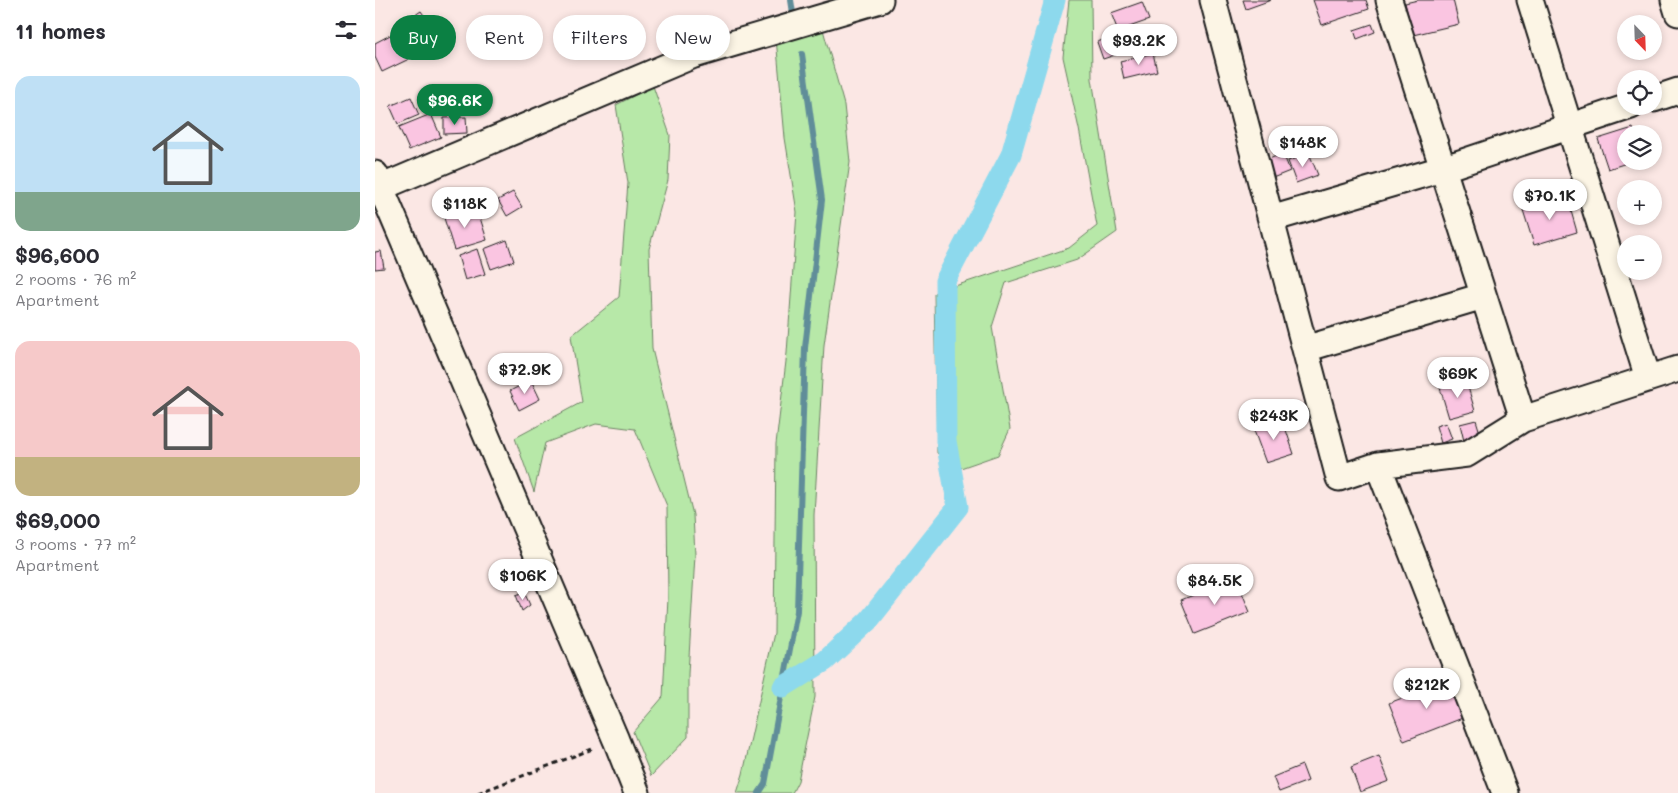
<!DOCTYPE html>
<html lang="en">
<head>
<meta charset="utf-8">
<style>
  :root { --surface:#fff; --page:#f2f2f3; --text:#2b2b33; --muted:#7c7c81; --accent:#0b8043 }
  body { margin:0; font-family:Mali,sans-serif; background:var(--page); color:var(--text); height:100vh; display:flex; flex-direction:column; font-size:19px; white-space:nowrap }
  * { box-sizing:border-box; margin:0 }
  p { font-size:16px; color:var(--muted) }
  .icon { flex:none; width:28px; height:28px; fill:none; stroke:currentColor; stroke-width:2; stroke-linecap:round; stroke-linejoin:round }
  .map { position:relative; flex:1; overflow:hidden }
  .side { display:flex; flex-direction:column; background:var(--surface); width:375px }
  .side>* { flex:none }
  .guide { position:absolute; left:15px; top:15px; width:475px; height:45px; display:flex; gap:10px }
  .needle { width:32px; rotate:157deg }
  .buttons { position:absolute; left:1242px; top:15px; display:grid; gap:10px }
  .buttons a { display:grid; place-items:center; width:45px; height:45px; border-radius:50%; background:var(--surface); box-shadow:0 2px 8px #0003; font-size:25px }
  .price { position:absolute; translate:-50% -42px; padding:0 11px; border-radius:18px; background:#fff; color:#222; font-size:16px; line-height:32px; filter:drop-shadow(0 1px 2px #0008) }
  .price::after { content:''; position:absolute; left:50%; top:30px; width:15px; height:11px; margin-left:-8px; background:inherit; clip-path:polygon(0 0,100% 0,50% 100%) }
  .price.selected { background:var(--accent); color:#fff }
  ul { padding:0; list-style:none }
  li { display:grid; align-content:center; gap:10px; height:265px; padding:0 15px }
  li span { display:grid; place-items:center; height:155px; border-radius:15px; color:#555 }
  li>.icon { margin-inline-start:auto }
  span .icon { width:90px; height:90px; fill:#fffc; stroke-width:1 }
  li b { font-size:21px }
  h2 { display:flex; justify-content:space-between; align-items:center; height:60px; padding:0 15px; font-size:21px }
  .chip { padding:0 18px; border-radius:22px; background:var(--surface); box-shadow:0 2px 8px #0003; font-size:18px; line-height:45px }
  .chip.selected { background:var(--accent); color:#fff }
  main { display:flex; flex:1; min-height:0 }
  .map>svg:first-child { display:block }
  .green { fill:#b7e8a8; stroke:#6a8262 }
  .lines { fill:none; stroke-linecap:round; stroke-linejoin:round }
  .stream { stroke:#608d99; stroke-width:6 }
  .canal { stroke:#8dd9ed; stroke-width:21 }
  .building { fill:#fac5e1; stroke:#1c1c1c }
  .minor-casing { stroke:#1c1c1c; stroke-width:29 }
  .path { stroke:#1c1c1c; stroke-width:3; stroke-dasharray:5 4; stroke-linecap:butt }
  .minor { stroke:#fcf5e5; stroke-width:25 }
</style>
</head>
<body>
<main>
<section class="side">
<h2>11 homes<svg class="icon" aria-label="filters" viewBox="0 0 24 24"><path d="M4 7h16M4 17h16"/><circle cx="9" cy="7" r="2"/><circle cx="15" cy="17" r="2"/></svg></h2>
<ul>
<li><span style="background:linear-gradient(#bfe0f5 75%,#7fa58c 0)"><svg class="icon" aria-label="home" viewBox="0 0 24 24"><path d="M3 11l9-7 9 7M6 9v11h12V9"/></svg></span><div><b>$96,600</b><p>2 rooms · 76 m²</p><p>Apartment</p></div></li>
<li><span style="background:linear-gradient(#f6c9c9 75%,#c2b280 0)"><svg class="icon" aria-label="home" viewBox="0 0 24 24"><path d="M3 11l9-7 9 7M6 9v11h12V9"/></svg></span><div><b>$69,000</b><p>3 rooms · 77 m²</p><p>Apartment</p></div></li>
</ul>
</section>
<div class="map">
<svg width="1303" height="793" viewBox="0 0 1303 793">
  <rect width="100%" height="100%" fill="#fbe7e4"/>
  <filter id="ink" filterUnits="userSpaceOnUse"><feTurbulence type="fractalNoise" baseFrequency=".02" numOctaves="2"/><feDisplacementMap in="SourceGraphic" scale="10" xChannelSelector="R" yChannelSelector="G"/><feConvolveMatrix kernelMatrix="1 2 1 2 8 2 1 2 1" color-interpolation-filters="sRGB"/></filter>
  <g filter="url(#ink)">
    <!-- green -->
    <path class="green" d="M694 0H716L717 79 742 232 702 260 631 283 617 327 635 429 623 455 580 470 562 453 559 293 694 248 722 226 704 129 688 57Z
      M447 26 469 105 475 162 449 345 439 515 440 697 423 781 417 793H362L368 774 399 633 401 444 412 353 422 212 410 138 401 38Z
      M278 86 295 135 293 180 274 249 277 349 318 515 320 555 313 674V737L276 776 258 732 288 697 293 598 292 506 260 429 221 424 170 443 159 492 140 438 207 402 196 336 244 297 253 183 241 105Z"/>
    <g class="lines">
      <!-- stream -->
      <path class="stream" d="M416 0 418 13
        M384 793 390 784 422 611 430 348 447 200 427 54"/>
      <!-- canal -->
      <path class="canal" d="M408 687 450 661 494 620 583 507 571 441 570 281 636 155 680 0"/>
    </g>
    <!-- building -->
    <path class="building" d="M868 0H896L871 9Z
      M938 0H991L994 9 947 25Z
      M1043 0H1078L1084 24 1038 35 1030 3Z
      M767 2 774 20 743 31 736 13Z
      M46 11 55 24 39 35 30 22Z
      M997 24 1000 32 982 39 979 30Z
      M21 32 34 59 7 72 0 57V43Z
      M744 35 749 52 728 59 722 42Z
      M778 53 782 71 749 79 745 61Z
      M36 97 44 115 23 124 15 106Z
      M56 114 66 137 34 150 24 127Z
      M91 117 92 133 69 134V118Z
      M1258 128 1260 134H1251V161H1258L1233 169 1223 139Z
      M908 153 915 171 890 181 883 164Z
      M934 153 943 175 921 183 913 161Z
      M138 192 147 207 132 216 123 200Z
      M1192 197 1202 232 1159 245 1148 210Z
      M102 208 112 240 79 250 69 218Z
      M132 240 139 261 116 269 109 249Z
      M102 249 110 274 90 280 83 256Z
      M6 251 9 268 0 269V252Z
      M156 380 165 399 144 410 135 391Z
      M1091 380 1100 411 1074 418 1065 388Z
      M907 418 919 454 891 463 878 428Z
      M1101 420 1106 436 1089 441 1085 424Z
      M1071 423 1077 439 1066 443 1061 426Z
      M861 578 875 612 820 634 806 600Z
      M149 592 155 605 147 611 141 595Z
      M1075 680 1090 717 1029 741 1014 703Z
      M1004 756 1014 781 985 792 976 767Z
      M927 765 933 781 904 792 898 777Z"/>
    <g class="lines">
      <!-- minor casing -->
      <g class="minor-casing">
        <path id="minor" d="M838 0 964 478 1003 465 1092 454 1148 419 1303 369
          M1014 0 1148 419
          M1155 0 1273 378
          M1299 0 1303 13
          M1279 99 1303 91
          M0 174 241 740 262 793
          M0 190 319 55 505 0
          M896 219 1067 169 1256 106
          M930 349 1108 296
          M1003 465 1130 793"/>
      </g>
      <!-- path -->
      <path class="path" d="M103 793 220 748"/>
      <!-- minor -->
      <use href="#minor" class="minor"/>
    </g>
  </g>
</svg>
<div class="buttons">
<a><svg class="needle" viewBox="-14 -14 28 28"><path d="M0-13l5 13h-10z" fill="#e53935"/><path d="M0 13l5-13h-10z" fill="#7c7c81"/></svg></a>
<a><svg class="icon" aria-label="locate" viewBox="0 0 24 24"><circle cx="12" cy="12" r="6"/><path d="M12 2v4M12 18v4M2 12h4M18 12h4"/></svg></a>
<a><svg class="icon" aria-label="layers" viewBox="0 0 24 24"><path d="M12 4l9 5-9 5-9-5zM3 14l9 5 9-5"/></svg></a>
<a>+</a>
<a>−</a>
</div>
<b class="price" style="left:764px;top:66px">$93.2K</b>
<b class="price selected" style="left:80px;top:126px">$96.6K</b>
<b class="price" style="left:928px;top:168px">$148K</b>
<b class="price" style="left:1175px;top:221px">$70.1K</b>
<b class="price" style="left:90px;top:229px">$118K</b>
<b class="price" style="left:150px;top:395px">$72.9K</b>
<b class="price" style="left:1083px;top:399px">$69K</b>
<b class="price" style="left:899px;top:441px">$243K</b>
<b class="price" style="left:148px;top:601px">$106K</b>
<b class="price" style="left:840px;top:606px">$84.5K</b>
<b class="price" style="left:1052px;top:710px">$212K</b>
<div class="guide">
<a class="chip selected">Buy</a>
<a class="chip">Rent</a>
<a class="chip">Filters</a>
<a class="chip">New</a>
</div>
</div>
</main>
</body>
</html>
